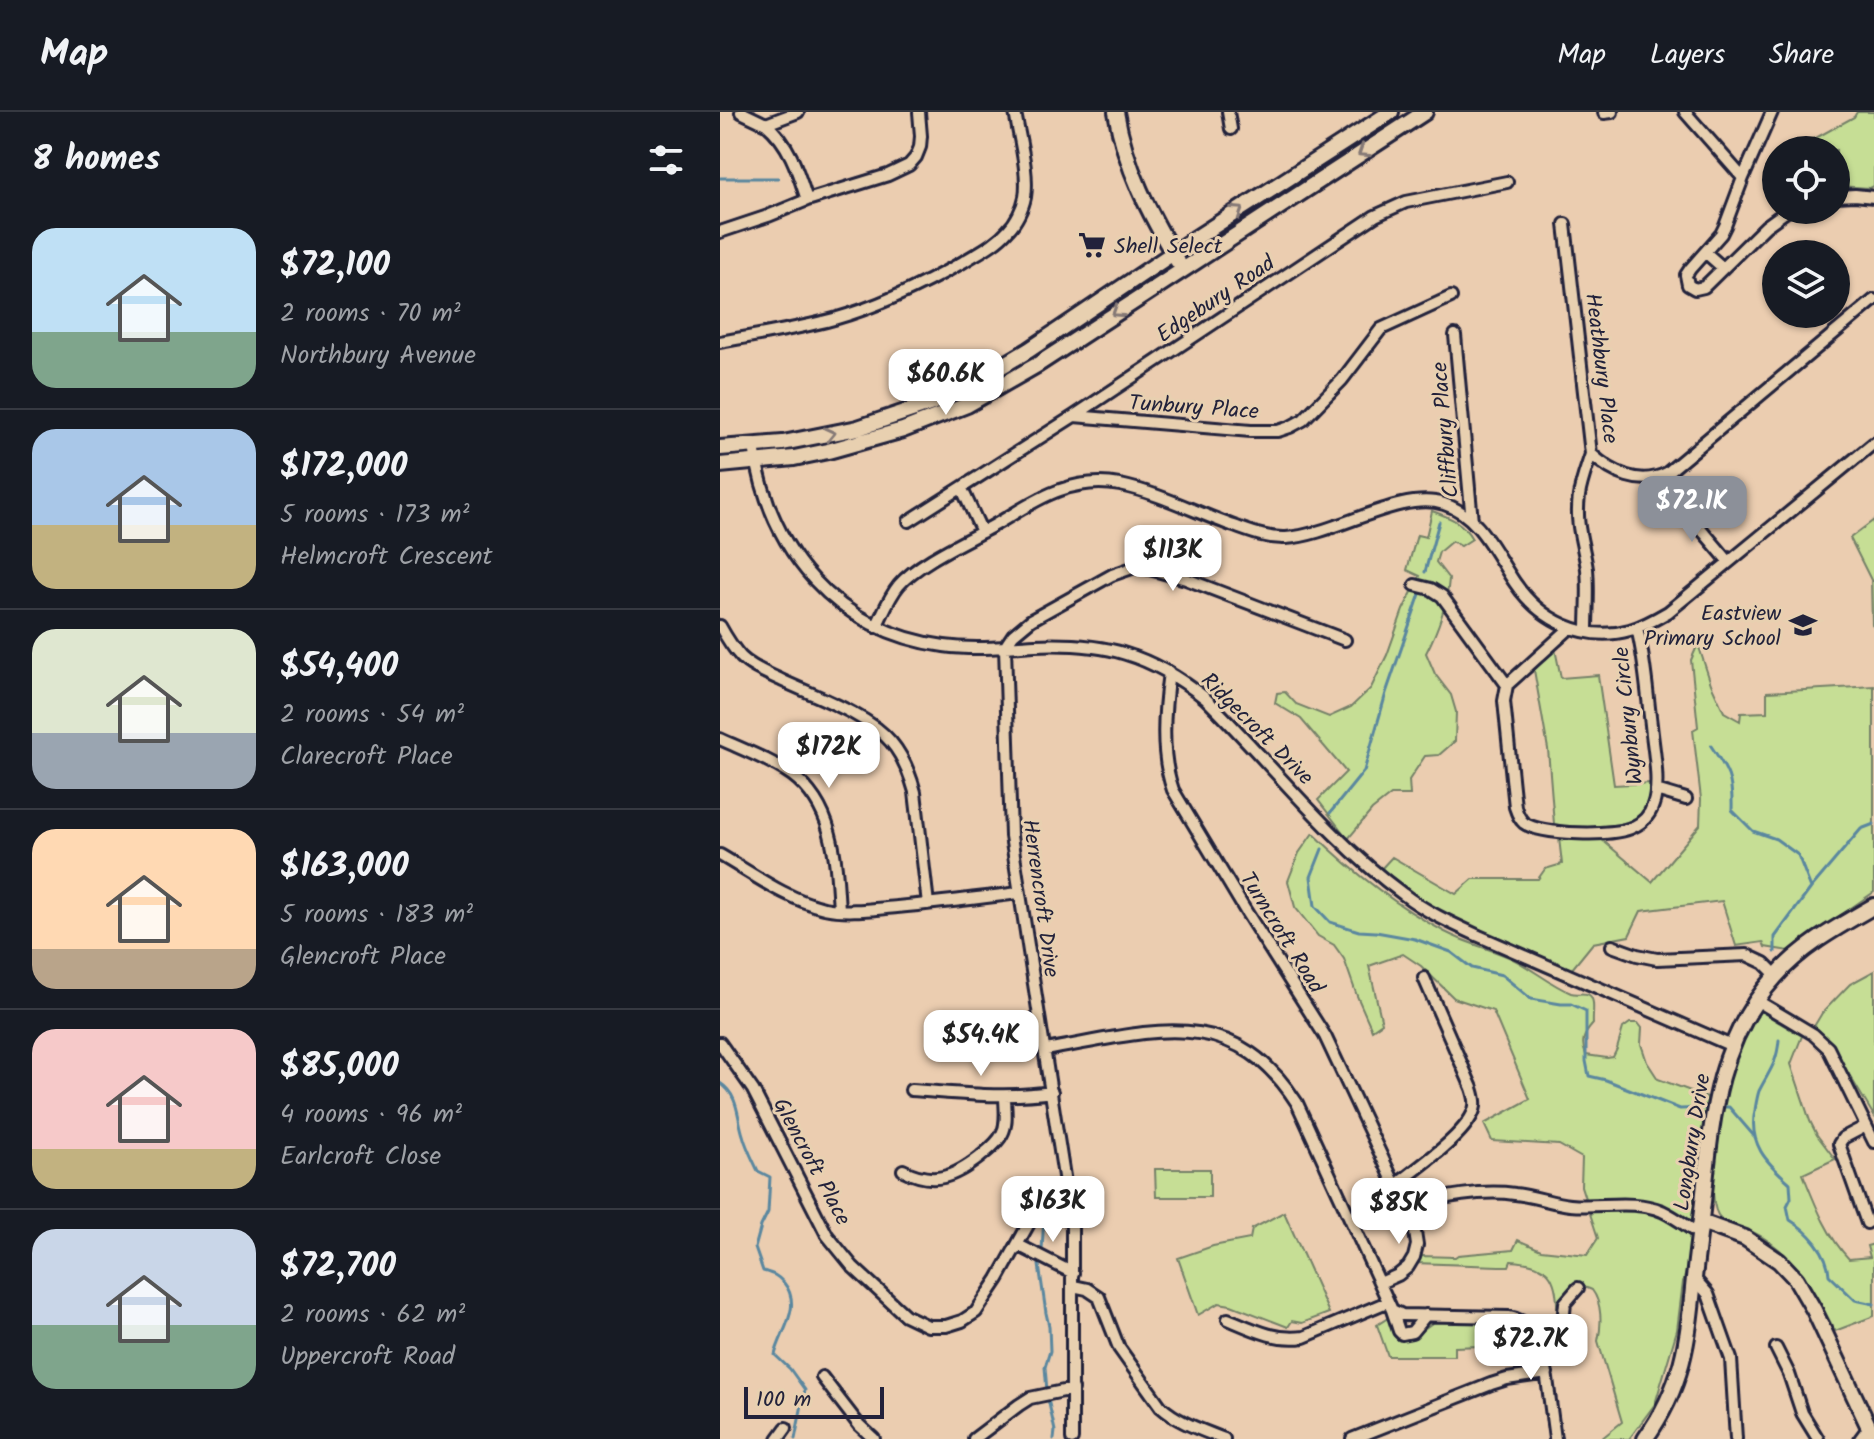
<!DOCTYPE html>
<html lang="en">
<head>
<meta charset="utf-8">
<style>
  :root { --surface:#171b24; --page:#20242c; --text:#f1f3f6; --muted:#9ea1a6; --line:#363941; --accent:#8c9099 }
  body { margin:0; font-family:Kalam,sans-serif; background:var(--page); color:var(--text); height:100vh; display:flex; flex-direction:column; font-size:30px; white-space:nowrap }
  * { box-sizing:border-box; margin:0 }
  p { font-size:26px; color:var(--muted) }
  .icon { flex:none; width:44px; height:44px; fill:none; stroke:currentColor; stroke-width:2; stroke-linecap:round; stroke-linejoin:round }
  .map { position:relative; flex:1; overflow:hidden }
  .details { display:flex; flex-direction:column; background:var(--surface); width:720px }
  .details>* { flex:none }
  .tools { position:absolute; left:1042px; top:24px; display:grid; gap:16px }
  .tools a { display:grid; place-items:center; width:88px; height:88px; border-radius:50%; background:var(--surface); box-shadow:0 2px 6px #0004; font-size:40px }
  .scale { position:absolute; left:24px; bottom:20px; width:140px; box-sizing:border-box; padding-left:8px; border:4px solid #22223b; border-top:0; font-size:22px; line-height:28px; white-space:nowrap; color:#22223b; -webkit-text-stroke:6px #e8d0b0; paint-order:stroke }
  .price { position:absolute; translate:-50% -68px; padding:0 18px; border-radius:16px; background:#fff; color:#222; font-size:26px; line-height:52px; filter:drop-shadow(0 2px 4px #0008) }
  .price::after { content:''; position:absolute; left:50%; top:48px; width:24px; height:18px; margin-left:-12px; background:inherit; clip-path:polygon(0 0,100% 0,50% 100%) }
  .price.on { background:var(--accent); color:#fff }
  ul { padding:0; list-style:none }
  li { display:flex; align-items:center; gap:24px; height:200px; padding:0 32px }
  li+li { border-top:2px solid var(--line) }
  li span { display:grid; place-items:center; flex:none; width:224px; height:160px; border-radius:24px; color:#555 }
  li>.icon { margin-inline-start:auto }
  span .icon { width:96px; height:96px; fill:#fffc; stroke-width:1 }
  li b { font-size:34px }
  h2 { display:flex; justify-content:space-between; align-items:center; height:96px; padding:0 32px; font-size:34px }
  header { display:flex; align-items:center; gap:48px; box-sizing:border-box; height:112px; padding:0 40px; background:var(--surface); border-bottom:2px solid var(--line) }
  header strong { font-size:38px }
  nav { display:flex; gap:44px; margin-inline-start:auto; font-size:28px }
  main { display:flex; flex:1; min-height:0 }
  .map>svg:first-child { display:block }
  .green { fill:#c6de95; stroke:#748068; stroke-width:2 }
  .lines { fill:none; stroke-linecap:round; stroke-linejoin:round }
  .stream { stroke:#5a879f; stroke-width:3 }
  .street-casing { stroke:#22223b; stroke-width:16 }
  .secondary-casing { stroke:#22223b; stroke-width:20 }
  .street { stroke:#e8d0b0; stroke-width:10 }
  .secondary { stroke:#e8d0b0; stroke-width:14 }
  .oneway { stroke:#857976 }
  .labels { text-anchor:middle; stroke-width:6; stroke-linejoin:round; paint-order:stroke }
  .poi-label { font-size:22px; fill:#22223b; stroke:#e8d0b0; text-anchor:start }
  .street-label { font-size:22px; fill:#22223b; stroke:#e8d0b0 }
</style>
</head>
<body>
<header>
<strong>Map</strong>
<nav><a>Map</a><a>Layers</a><a>Share</a></nav>
</header>
<main>
<section class="details">
<h2>8 homes<svg class="icon" aria-label="filters" viewBox="0 0 24 24"><path d="M4 7h16M4 17h16"/><circle cx="9" cy="7" r="2"/><circle cx="15" cy="17" r="2"/></svg></h2>
<ul>
<li><span style="background:linear-gradient(#bfe0f5 65%,#7fa58c 0)"><svg class="icon" aria-label="home" viewBox="0 0 24 24"><path d="M3 11l9-7 9 7M6 9v11h12V9"/></svg></span><div><b>$72,100</b><p>2 rooms · 70 m²</p><p>Northbury Avenue</p></div></li>
<li><span style="background:linear-gradient(#a9c7e8 60%,#c2b280 0)"><svg class="icon" aria-label="home" viewBox="0 0 24 24"><path d="M3 11l9-7 9 7M6 9v11h12V9"/></svg></span><div><b>$172,000</b><p>5 rooms · 173 m²</p><p>Helmcroft Crescent</p></div></li>
<li><span style="background:linear-gradient(#dfe7d0 65%,#9aa5b1 0)"><svg class="icon" aria-label="home" viewBox="0 0 24 24"><path d="M3 11l9-7 9 7M6 9v11h12V9"/></svg></span><div><b>$54,400</b><p>2 rooms · 54 m²</p><p>Clarecroft Place</p></div></li>
<li><span style="background:linear-gradient(#ffd9b3 75%,#b9a48a 0)"><svg class="icon" aria-label="home" viewBox="0 0 24 24"><path d="M3 11l9-7 9 7M6 9v11h12V9"/></svg></span><div><b>$163,000</b><p>5 rooms · 183 m²</p><p>Glencroft Place</p></div></li>
<li><span style="background:linear-gradient(#f6c9c9 75%,#c2b280 0)"><svg class="icon" aria-label="home" viewBox="0 0 24 24"><path d="M3 11l9-7 9 7M6 9v11h12V9"/></svg></span><div><b>$85,000</b><p>4 rooms · 96 m²</p><p>Earlcroft Close</p></div></li>
<li><span style="background:linear-gradient(#c9d6e8 60%,#7fa58c 0)"><svg class="icon" aria-label="home" viewBox="0 0 24 24"><path d="M3 11l9-7 9 7M6 9v11h12V9"/></svg></span><div><b>$72,700</b><p>2 rooms · 62 m²</p><p>Uppercroft Road</p></div></li>
</ul>
</section>
<div class="map">
<svg width="1154" height="1327" viewBox="0 0 1154 1327">
  <rect width="100%" height="100%" fill="#ebcdb0"/>
  <filter id="ink" filterUnits="userSpaceOnUse"><feTurbulence type="fractalNoise" baseFrequency=".0125" numOctaves="2"/><feDisplacementMap in="SourceGraphic" scale="16" xChannelSelector="R" yChannelSelector="G"/><feConvolveMatrix kernelMatrix="1 2 1 2 8 2 1 2 1" color-interpolation-filters="sRGB"/></filter>
  <g filter="url(#ink)">
    <!-- green -->
    <path class="green" d="M1137 0H1154V74L1150 76 1116 74V38H1074L1134 5Z
      M712 399C729 405 743 410 752 427L741 434 732 429 719 440 716 450 729 467C727 493 718 518 706 541L715 562 731 583 736 600 735 629 719 643 705 644 689 668 690 683H671L652 698 628 727 598 688 626 660 581 607 555 591 557 581 565 580 576 592 609 605 631 595 651 576 667 543 683 498 700 464 687 458 697 423 706 425Z
      M1154 408V514L1152 512 1151 468 1130 426Z
      M978 532 991 572 1004 600 1020 609 1021 601 1047 600V580L1154 574V780L1069 839 1045 835 1043 830 1016 834 1002 789 921 799 909 824 873 831 852 857 757 818 700 790 660 758 672 745 736 782 753 767H818L825 757 842 752 839 726 881 727 932 770 980 713 981 687 973 618 978 615 971 548Z
      M835 537 841 566 878 563 894 673 931 671C934 706 914 711 884 714 867 716 850 716 834 712L828 637 814 558Z
      M593 721C632 759 676 794 725 820 746 831 771 837 793 847 813 857 831 873 851 881 857 883 864 880 869 883 876 887 872 904 873 912 864 922 860 930 866 943L887 946 893 945 897 937 903 916 910 911H918L922 916 921 932 927 950 938 967 987 985 979 1046 968 1154 963 1170 957 1218 935 1292 909 1327H881L902 1310 878 1229C882 1212 882 1191 872 1178 844 1166 843 1190 839 1210L830 1212 827 1230H821L813 1215 822 1204 833 1205 837 1201C838 1164 829 1151 791 1149L789 1154H779L695 1151 701 1144 735 1145 738 1143 793 1138 798 1128 821 1138 867 1143 878 1126 861 1074 862 1046 839 1033 772 1029 764 1012 810 987 773 899 734 886 701 854 683 842 649 854 662 911 652 918 637 884 624 847 614 833 598 824 575 795 568 769 579 741Z
      M1154 859V1004L1115 939 1093 916 1102 901 1130 872Z
      M1040 899 1082 924 1071 952 1090 1009 1097 1023 1115 1047 1083 1062C1095 1092 1107 1124 1129 1147L1150 1145 1147 1134 1154 1132V1204L1115 1219C1099 1189 1080 1151 1051 1131 1044 1126 1038 1122 1030 1119 1019 1114 1006 1115 998 1103 984 1080 1003 980 1012 953 1019 934 1029 916 1040 899Z
      M435 1057H490V1085H436Z
      M564 1100 609 1201 582 1211 572 1209 568 1215 511 1193 499 1191 478 1203 458 1146 493 1134 530 1127 532 1117Z
      M668 1206 678 1228 690 1227 715 1209 801 1212 813 1228V1232L735 1235V1244H668L657 1213Z"/>
    <g class="lines">
      <!-- stream -->
      <path class="stream" d="M0 66H58
        M705 460 719 410
        M991 634C1008 659 1013 667 1012 698L1033 719 1056 727 1078 743 1091 776
        M610 701 644 659 666 581 701 479
        M602 737 591 765 595 794 610 810 639 819 656 820 695 827 731 840 752 856 782 863 811 887 841 892H851L866 899V949L869 964 886 968 960 997 986 996
        M1055 840V825L1091 776 1141 717 1154 712
        M1059 928C1057 952 1049 959 1039 979 1037 985 1036 992 1035 998 1028 1032 1046 1050 1070 1071L1071 1086 1067 1094 1070 1108C1088 1119 1108 1140 1109 1163L1135 1188 1154 1192
        M0 971C19 983 17 1005 23 1023 26 1035 33 1048 38 1059L50 1065 48 1100 41 1114 35 1136 43 1159C53 1162 57 1163 64 1171 83 1194 61 1219 55 1243L70 1257 85 1278 75 1327
        M1003 995H1009L1034 1024
        M322 1139 326 1069
        M319 1153 326 1201 329 1214 330 1239 325 1255 327 1279
        M328 1287 335 1319 334 1327"/>
      <!-- street casing -->
      <g class="street-casing">
        <path id="street" d="M21 0 46 12 78 0
          M508 0 511 17
          M965 0 1023 66
          M1052 0 1023 66 1005 114 1001 122 970 157 966 163 968 173 975 177 984 175 1046 114 1068 98
          M884 1 892 0
          M46 12C70 32 78 60 87 88
          M1116 84 1135 83 1154 85
          M845 112 871 342C892 361 920 375 947 361L1154 188
          M0 120 48 104 87 88 168 63 189 53 196 45 200 35 201 24 199 0
          M985 140 1003 156
          M735 223 752 409
          M0 230C38 223 77 217 114 207 160 194 203 173 243 150 259 140 276 132 288 118 296 110 303 96 305 85 309 60 299 25 295 0
          M354 304 531 319H558L570 315 583 308 622 268 661 217 731 185
          M34 334C49 439 116 519 224 534 254 538 285 535 315 533 385 530 430 542 485 586 551 651 608 727 683 782 706 800 733 812 759 824L1012 934
          M242 377 262 420
          M960 392 1009 450
          M189 409 354 304 655 104 686 90 787 70
          M695 473 711 477 722 484 787 573
          M0 514C6 525 12 535 21 545 32 556 49 562 63 569 95 584 149 603 171 630 183 644 190 662 195 680L208 792
          M156 515C163 501 169 485 179 473 199 450 244 430 271 415 293 403 316 386 340 378 360 371 380 369 400 373 439 381 477 401 514 414 531 420 548 427 566 426 615 423 680 378 724 392 760 403 775 442 795 471 820 508 865 531 910 518 924 514 936 507 948 500L1154 331
          M850 516 787 573 784 589 795 695C797 701 799 707 804 711 821 723 895 725 913 715 922 711 930 703 933 693 941 672 933 636 931 613 927 581 925 547 917 516
          M867 519C867 499 869 478 867 457 863 430 855 413 859 384 861 370 867 355 871 342
          M449 560C444 598 440 642 453 678L525 798 605 924 685 1094 695 1120 697 1133 694 1145 688 1155 678 1163 660 1171
          M0 627C24 638 51 648 72 663 115 695 116 749 119 798
          M936 678 966 687
          M0 743C33 762 66 787 104 796 128 801 153 797 177 795 218 791 258 786 299 781
          M892 834 917 843 937 847 1027 843 1044 851 1056 863
          M1036 888 1093 922 1108 936 1154 1030
          M0 931 33 978 107 1123 133 1155 185 1203 208 1214H226L242 1209 256 1200 278 1167 312 1106
          M325 938C426 921 511 888 577 991L672 1198 682 1203 789 1205C811 1209 816 1225 824 1244L835 1327
          M191 978C238 981 285 987 332 980
          M1146 1014 1123 1026 1119 1032 1147 1111
          M183 1058C214 1074 234 1065 260 1045 267 1039 278 1031 282 1022 288 1011 285 997 285 984
          M676 1073C696 1057 752 1019 755 994 756 988 754 982 752 976L704 866
          M685 1094C721 1086 759 1077 795 1082 814 1084 832 1091 850 1093 880 1096 913 1087 942 1099 955 1105 968 1115 979 1122
          M298 1133 353 1161
          M974 1166 988 1182 1011 1247 1016 1327
          M353 1174 367 1177 379 1185 399 1236 441 1295C459 1311 482 1318 504 1327
          M672 1198 679 1219 682 1222 692 1220 706 1203
          M508 1207C534 1218 556 1229 584 1225L667 1190
          M1056 1236 1069 1262 1082 1301 1098 1327
          M825 1250 843 1211 845 1191 858 1176
          M102 1265 139 1313 154 1327
          M58 1327 66 1316
          M254 1327 299 1293 310 1286 353 1277
          M352 1327V1116L291 724 285 535 293 523 311 508 392 463 415 455 426 456 466 467 625 528
          M632 1327 771 1272 787 1267 827 1261
          M1140 1327 1149 1315"/>
      </g>
      <!-- secondary casing -->
      <g class="secondary-casing">
        <path id="secondary" d="M396 0C405 55 430 103 458 150
          M0 336 63 331 138 316 212 291 250 273 309 238 468 131 671 0
          M0 353 74 346 108 339 183 318 247 293 317 253 705 0
          M981 1110 1025 1126 1059 1149 1076 1167 1094 1198 1154 1326
          M925 1327C963 1274 968 1230 974 1166 977 1138 981 1109 984 1081 992 1002 999 927 1055 865 1082 834 1119 814 1154 794"/>
      </g>
      <!-- street -->
      <use href="#street" class="street"/>
      <!-- secondary -->
      <use href="#secondary" class="secondary"/>
    </g>
    <!-- one-way arrows -->
    <defs><path id="oneway-chevron" d="M-2-3.5L2.5 0L-2 3.5" fill="none" stroke-width="1.6" stroke-linecap="round" stroke-linejoin="round" transform="scale(2)"/></defs>
    <g class="oneway">
      <use href="#oneway-chevron" transform="translate(643 40) rotate(147)"/>
      <use href="#oneway-chevron" transform="translate(518 99) rotate(-33)"/>
      <use href="#oneway-chevron" transform="translate(397 200) rotate(147)"/>
      <use href="#oneway-chevron" transform="translate(110 322) rotate(-13)"/>
    </g>
  </g>
  <!-- icons -->
  <defs>
    <g id="supermarket-bare" transform="scale(2.16)"><path d="M-6-5.5h2.5l.6 2H6L4.5 2H-2.5L-4.4-4H-6ZM-1.5 3.2a1.3 1.3 0 1 0 .1 0ZM3 3.2a1.3 1.3 0 1 0 .1 0Z" fill="#22223b" stroke="#e8d0b0" stroke-width="2.5" paint-order="stroke"/></g>
    <g id="school-bare" transform="scale(2.16)"><path d="M0-5L7-2L0 1L-7-2ZM-4 1L0 2.5L4 1V4Q0 6-4 4Z" fill="#22223b" stroke="#e8d0b0" stroke-width="2.5" paint-order="stroke"/></g>
  </defs>
  <g fill-rule="evenodd">
    <use href="#supermarket-bare" x="372" y="133"/>
    <use href="#school-bare" x="1083" y="513"/>
  </g>
  <g class="labels">
    <!-- poi labels -->
    <g class="poi-label">
      <text x="394" y="141">Shell Select</text>
      <text x="1061" y="508" text-anchor="end">Eastview<tspan x="1061" dy="25">Primary School</tspan></text>
    </g>
    <!-- street labels -->
    <g class="street-label">
      <text transform="translate(495 186) rotate(-34)" y="8">Edgebury Road</text>
      <text transform="translate(883 256) rotate(83)" y="8">Heathbury Place</text>
      <text transform="translate(474 294) rotate(4)" y="8">Tunbury Place</text>
      <text transform="translate(724 318) rotate(-95)" y="8">Cliffbury Place</text>
      <text transform="translate(907 604) rotate(-96)" y="8">Wynbury Circle</text>
      <text transform="translate(538 616) rotate(45)" y="8">Ridgecroft Drive</text>
      <text transform="translate(322 786) rotate(82)" y="8">Herrencroft Drive</text>
      <text transform="translate(563 820) rotate(58)" y="8">Turncroft Road</text>
      <text transform="translate(971 1030) rotate(-81)" y="8">Longbury Drive</text>
      <text transform="translate(93 1049) rotate(62)" y="8">Glencroft Place</text>
    </g>
  </g>
</svg>
<div class="tools">
<a><svg class="icon" aria-label="locate" viewBox="0 0 24 24"><circle cx="12" cy="12" r="6"/><path d="M12 2v4M12 18v4M2 12h4M18 12h4"/></svg></a>
<a><svg class="icon" aria-label="layers" viewBox="0 0 24 24"><path d="M12 4l9 5-9 5-9-5zM3 14l9 5 9-5"/></svg></a>
</div>
<div class="scale">100 m</div>
<b class="price" style="left:226px;top:305px">$60.6K</b>
<b class="price on" style="left:972px;top:432px">$72.1K</b>
<b class="price" style="left:453px;top:481px">$113K</b>
<b class="price" style="left:109px;top:678px">$172K</b>
<b class="price" style="left:261px;top:966px">$54.4K</b>
<b class="price" style="left:333px;top:1132px">$163K</b>
<b class="price" style="left:679px;top:1134px">$85K</b>
<b class="price" style="left:811px;top:1270px">$72.7K</b>
</div>
</main>
</body>
</html>
